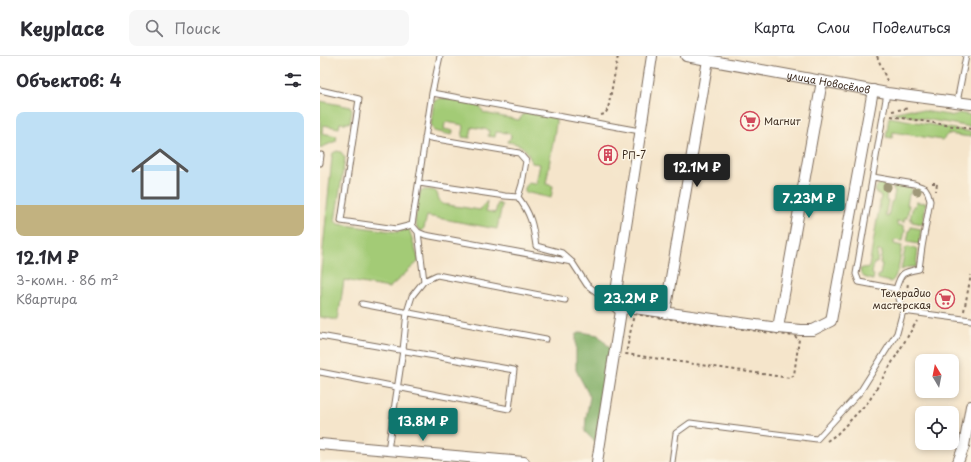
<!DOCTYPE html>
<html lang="ru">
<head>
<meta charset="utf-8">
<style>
  :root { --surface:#fff; --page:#f7f7f7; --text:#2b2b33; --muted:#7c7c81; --line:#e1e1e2; --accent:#0f766e }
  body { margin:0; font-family:"Playpen Sans",sans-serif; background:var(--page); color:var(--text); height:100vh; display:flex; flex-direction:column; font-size:15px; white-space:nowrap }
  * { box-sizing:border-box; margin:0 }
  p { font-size:13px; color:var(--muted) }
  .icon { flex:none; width:22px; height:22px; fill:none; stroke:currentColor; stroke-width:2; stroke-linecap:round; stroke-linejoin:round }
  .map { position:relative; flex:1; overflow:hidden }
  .drawer { display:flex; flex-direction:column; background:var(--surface); width:320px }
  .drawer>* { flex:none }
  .needle { width:26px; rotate:350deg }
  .buttons { position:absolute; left:595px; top:298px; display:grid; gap:8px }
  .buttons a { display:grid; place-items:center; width:44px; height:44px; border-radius:8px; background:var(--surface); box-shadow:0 2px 6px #0003; font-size:20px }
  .price { position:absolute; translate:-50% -34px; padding:0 9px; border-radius:4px; background:var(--accent); color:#fff; font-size:13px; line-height:26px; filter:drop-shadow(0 1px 2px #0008) }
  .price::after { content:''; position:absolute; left:50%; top:24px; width:12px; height:9px; margin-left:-6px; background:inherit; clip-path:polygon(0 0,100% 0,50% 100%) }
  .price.selected { background:#222; color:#fff }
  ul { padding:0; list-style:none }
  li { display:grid; align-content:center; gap:8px; height:212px; padding:0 16px }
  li+li { border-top:1px solid var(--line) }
  li span { display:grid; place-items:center; height:124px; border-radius:8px; color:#555 }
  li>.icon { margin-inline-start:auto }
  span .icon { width:72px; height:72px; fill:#fffc; stroke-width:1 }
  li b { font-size:17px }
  h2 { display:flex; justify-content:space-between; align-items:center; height:48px; padding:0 16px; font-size:17px }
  header { display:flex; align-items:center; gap:24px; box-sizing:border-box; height:56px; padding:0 20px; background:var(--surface); border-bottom:1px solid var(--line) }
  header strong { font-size:19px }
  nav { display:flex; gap:22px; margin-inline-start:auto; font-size:14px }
  .search { width:280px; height:36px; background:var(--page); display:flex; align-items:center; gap:10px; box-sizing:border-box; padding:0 14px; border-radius:8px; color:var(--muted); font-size:15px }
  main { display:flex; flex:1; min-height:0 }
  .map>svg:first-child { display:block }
  .green { fill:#a3cb76; stroke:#6f7a4a }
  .forest { fill:#82af67; stroke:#5e6c42 }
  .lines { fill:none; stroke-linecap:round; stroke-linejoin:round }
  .lane-casing { stroke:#7c6b5b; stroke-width:7 }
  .street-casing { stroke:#7c6b5b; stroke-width:12 }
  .path { stroke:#7c6b5b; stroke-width:2; stroke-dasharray:3 3; stroke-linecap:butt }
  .lane { stroke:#fff; stroke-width:5 }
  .street { stroke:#fff; stroke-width:10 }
  .tree { fill:#a0997a }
  .labels { text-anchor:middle; stroke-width:3; stroke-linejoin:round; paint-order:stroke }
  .street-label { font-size:10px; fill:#3b2a1e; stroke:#fcf5e5 }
  .poi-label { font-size:10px; fill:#3b2a1e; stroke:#fcf5e5; text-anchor:start }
</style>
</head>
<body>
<header>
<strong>Keyplace</strong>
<div class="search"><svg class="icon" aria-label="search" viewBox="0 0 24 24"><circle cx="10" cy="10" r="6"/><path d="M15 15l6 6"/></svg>Поиск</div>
<nav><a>Карта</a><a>Слои</a><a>Поделиться</a></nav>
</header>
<main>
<section class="drawer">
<h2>Объектов: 4<svg class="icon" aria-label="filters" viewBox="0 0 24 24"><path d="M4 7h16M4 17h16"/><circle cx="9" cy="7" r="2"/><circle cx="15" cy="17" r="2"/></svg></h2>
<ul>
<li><span style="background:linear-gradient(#bfe0f5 75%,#c2b280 0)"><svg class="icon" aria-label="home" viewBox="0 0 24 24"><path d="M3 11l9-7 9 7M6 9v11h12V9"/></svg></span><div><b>12.1M ₽</b><p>3-комн. · 86 m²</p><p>Квартира</p></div></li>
</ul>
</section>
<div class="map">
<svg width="651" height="406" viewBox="0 0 651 406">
  <rect width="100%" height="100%" fill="#fcf5e5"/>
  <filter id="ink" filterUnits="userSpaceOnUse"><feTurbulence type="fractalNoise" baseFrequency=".025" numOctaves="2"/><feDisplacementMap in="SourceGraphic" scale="8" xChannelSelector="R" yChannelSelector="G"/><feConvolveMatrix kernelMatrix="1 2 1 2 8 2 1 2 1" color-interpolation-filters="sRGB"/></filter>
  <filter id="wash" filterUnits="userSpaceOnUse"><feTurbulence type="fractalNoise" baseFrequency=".012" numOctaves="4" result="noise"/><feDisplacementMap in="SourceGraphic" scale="16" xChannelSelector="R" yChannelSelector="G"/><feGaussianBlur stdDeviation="0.9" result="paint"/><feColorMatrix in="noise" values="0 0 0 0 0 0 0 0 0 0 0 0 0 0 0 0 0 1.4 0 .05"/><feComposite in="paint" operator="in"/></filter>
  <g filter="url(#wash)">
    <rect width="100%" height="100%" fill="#f5e5cb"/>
    <!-- green -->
    <path class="green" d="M121 42 158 47 164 57 199 64 205 56 236 62V68L226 128 233 130 231 142 205 136V132L208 127 216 128 220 108 212 107C206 92 203 88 187 86V85L190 83 191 80 189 77 177 76H176L175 81 168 80 169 74 152 71 150 82 142 81 144 71 143 69 126 66 125 67 124 73 133 75 132 79 114 75 111 68 114 45Z
      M0 45 31 51 32 54 30 66 28 67H20L19 72 3 69 2 77 17 80 16 85 0 92Z
      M591 53 635 60 638 57 651 59V71L571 57Z
      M569 61 651 76V81L628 78 622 84 573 76 572 82 566 81Z
      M17 95 21 96 25 102 15 165 18 168 70 175 77 176 89 173 99 205 69 232 24 224 18 264 0 261V224L12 101 13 97Z
      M563 127 570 128 569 134H567L566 145H568L565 160 568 161 571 146 573 145 575 135 573 134 574 129 592 132 591 138H589L587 149H589L587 162H584V166L577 165V169L584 170V173L585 174 583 185 574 184V188L582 190 578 215C575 218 576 222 571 226L558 223V219H560L562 208 560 207 562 195H558L557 207H554L552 218 554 219 553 224 544 221 541 218 540 213 543 212 549 211 561 140 555 136C556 131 557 128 563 127Z
      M104 134C122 133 114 138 122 148L160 154 167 145 166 155 175 157 178 147 182 149 177 173 107 160 104 172 101 175 97 172 95 165 100 136Z
      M596 146 606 147 603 168 592 166V163H590L593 150H595Z
      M591 171 601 173 599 188 587 186 589 175 590 174Z
      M588 191 598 193 596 211H589L581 214 585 193Z"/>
    <!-- forest -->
    <path class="forest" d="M261 276 278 279 290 292 278 371 275 386 265 376 266 362 270 341 256 314V279Z"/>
  </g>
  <g filter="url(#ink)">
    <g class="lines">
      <!-- lane casing -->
      <g class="lane-casing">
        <path id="lane" d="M120 0 112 37 320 75
          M0 34 39 43 21 165 76 173 92 169C99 125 105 81 112 37
          M567 37 536 218 539 226 576 233 583 255
          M637 46 646 0
          M0 107 1 99
          M553 121 594 128 605 132 608 137 610 145 602 191 599 213C583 216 581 216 576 233
          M99 127 185 140 198 141 202 128 206 105 199 97 105 81
          M198 141C211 158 213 169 216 190L242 197 252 206 267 229 294 249
          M92 169 98 176 105 179 252 206
          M104 225 117 219 245 244
          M42 248 226 283
          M0 280 194 314 189 353 0 316
          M68 394 83 294 87 256 92 240 104 225 98 176
          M352 406 356 377 370 367 497 383 540 336 577 277 583 255 651 264"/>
      </g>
      <!-- street casing -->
      <g class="street-casing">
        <g id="street">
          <path id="s1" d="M366 0 567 37 651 48"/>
          <path d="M502 25 458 272 481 274H493L511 265 553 34"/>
          <path d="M301 255 294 249 332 0"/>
          <path d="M345 257 388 4"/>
          <path d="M0 388 204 406"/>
          <path d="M277 406 301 255 307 251 458 272"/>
          <path d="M638 406 644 390 651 350"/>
        </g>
      </g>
      <!-- path -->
      <path class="path" d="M557 0 567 25
        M572 55 589 52
        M281 59 285 58 288 53 298 0
        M571 60 651 73
        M612 127H617L616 135
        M587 237 588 226
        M644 255 651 219
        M314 258 474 280 479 283 474 319 470 322 306 298Z
        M507 385 517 378 549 345 597 265"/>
      <!-- lane -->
      <use href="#lane" class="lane"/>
      <!-- street -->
      <use href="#street" class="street"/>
    </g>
    <!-- trees -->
    <g class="tree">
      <circle cx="567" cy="131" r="4.5"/>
      <circle cx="597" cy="135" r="4.5"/>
    </g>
  </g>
  <!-- icons -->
  <defs>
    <g id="supermarket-ring" transform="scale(1)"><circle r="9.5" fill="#fcf5e5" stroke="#d1495b" stroke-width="1.5"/><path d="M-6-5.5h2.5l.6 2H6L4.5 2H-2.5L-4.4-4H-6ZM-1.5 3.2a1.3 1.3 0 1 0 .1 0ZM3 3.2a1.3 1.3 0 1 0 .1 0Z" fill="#d1495b"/></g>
    <g id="building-ring" transform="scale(1)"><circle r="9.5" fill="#fcf5e5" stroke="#d1495b" stroke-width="1.5"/><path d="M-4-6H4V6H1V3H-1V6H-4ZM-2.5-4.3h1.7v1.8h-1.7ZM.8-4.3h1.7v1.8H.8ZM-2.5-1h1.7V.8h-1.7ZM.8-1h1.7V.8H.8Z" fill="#d1495b"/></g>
  </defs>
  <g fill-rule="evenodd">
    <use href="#supermarket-ring" x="430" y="65"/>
    <use href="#building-ring" x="288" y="99"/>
    <use href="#supermarket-ring" x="625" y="243"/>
  </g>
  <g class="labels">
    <!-- street labels -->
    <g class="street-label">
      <text dy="4" stroke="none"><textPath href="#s1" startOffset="145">улица Новосёлов</textPath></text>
    </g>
    <!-- poi labels -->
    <g class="poi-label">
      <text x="444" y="69">Магнит</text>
      <text x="302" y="103">РП-7</text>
      <text x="611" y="241" text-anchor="end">Телерадио<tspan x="611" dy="12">мастерская</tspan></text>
    </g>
  </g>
</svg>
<div class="buttons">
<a><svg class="needle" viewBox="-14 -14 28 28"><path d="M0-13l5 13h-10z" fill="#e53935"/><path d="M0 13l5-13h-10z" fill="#7c7c81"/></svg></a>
<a><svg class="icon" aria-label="locate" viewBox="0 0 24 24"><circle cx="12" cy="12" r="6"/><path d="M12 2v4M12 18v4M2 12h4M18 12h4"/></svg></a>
</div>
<b class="price selected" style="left:377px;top:132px">12.1M ₽</b>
<b class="price" style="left:489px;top:163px">7.23M ₽</b>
<b class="price" style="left:311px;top:263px">23.2M ₽</b>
<b class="price" style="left:103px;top:386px">13.8M ₽</b>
</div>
</main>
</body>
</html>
